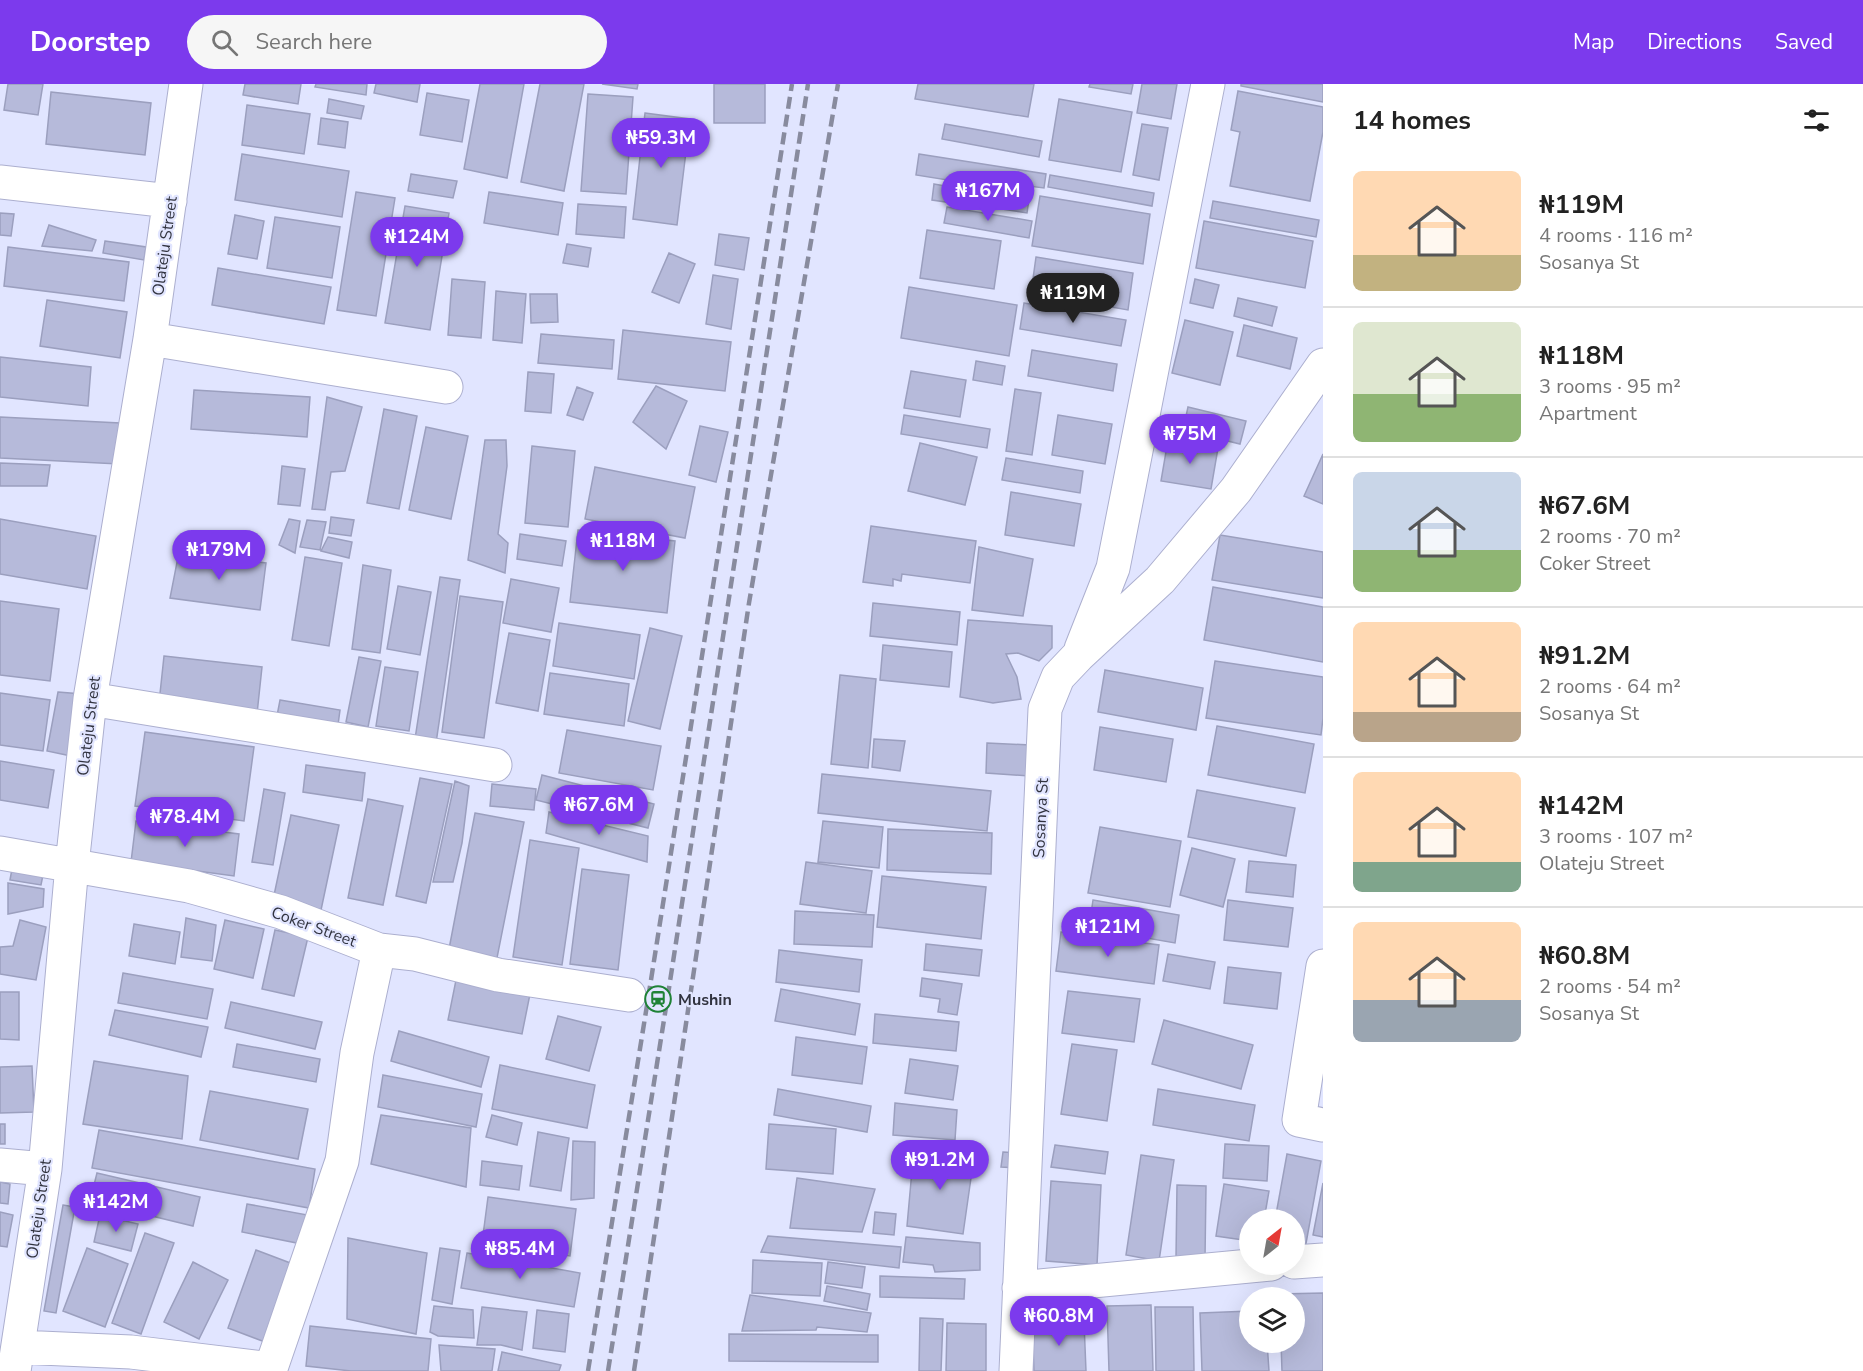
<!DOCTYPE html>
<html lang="en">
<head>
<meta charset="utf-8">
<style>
  :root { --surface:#fff; --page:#f6f6f6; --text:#222; --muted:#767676; --line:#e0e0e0; --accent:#7c3aed }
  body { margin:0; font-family:"Nunito Sans",sans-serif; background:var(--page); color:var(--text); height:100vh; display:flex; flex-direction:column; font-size:22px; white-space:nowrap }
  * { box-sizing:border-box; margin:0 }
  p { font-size:20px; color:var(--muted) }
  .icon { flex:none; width:33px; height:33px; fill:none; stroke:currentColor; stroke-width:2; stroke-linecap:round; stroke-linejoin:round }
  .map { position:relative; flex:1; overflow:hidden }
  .drawer { display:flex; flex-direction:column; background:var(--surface); width:540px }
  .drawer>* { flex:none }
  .needle { width:39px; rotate:31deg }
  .tools { position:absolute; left:1239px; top:1125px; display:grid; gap:12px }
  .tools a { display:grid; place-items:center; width:66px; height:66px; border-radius:50%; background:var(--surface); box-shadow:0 6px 24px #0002; font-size:30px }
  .price { position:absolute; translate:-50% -51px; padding:0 14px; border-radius:21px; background:var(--accent); color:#fff; font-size:20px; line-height:39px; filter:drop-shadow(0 2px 3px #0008) }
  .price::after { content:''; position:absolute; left:50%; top:36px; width:18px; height:14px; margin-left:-9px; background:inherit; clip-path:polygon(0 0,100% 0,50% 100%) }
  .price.current { background:#222; color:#fff }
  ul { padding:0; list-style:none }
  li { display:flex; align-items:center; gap:18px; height:150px; padding:0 30px }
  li+li { border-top:2px solid var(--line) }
  li span { display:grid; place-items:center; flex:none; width:168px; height:120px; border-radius:9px; color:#555 }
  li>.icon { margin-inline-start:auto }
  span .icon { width:72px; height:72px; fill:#fffc; stroke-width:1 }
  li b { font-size:26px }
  h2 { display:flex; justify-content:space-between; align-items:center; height:72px; padding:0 30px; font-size:26px }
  header { display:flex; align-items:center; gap:36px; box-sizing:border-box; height:84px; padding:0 30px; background:var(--accent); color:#fff }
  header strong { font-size:28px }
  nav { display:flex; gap:33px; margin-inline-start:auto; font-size:21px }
  .search { width:420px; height:54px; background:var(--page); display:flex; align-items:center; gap:15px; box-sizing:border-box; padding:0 21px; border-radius:33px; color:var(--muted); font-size:22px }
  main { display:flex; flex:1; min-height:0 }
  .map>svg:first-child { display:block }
  .building { fill:#b6bada; stroke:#9b9fbe; stroke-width:1.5 }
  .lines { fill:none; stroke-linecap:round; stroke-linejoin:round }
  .minor-casing { stroke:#acafcf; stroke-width:35 }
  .minor { stroke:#fff; stroke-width:33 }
  .rail { stroke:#888b9e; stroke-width:4.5; stroke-dasharray:12 6; stroke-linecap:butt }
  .labels { text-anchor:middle; stroke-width:4.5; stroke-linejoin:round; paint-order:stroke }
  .street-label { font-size:16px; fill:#31333f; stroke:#e1e5ff }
  .poi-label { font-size:16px; font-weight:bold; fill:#31333f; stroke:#e1e5ff; text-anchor:start }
</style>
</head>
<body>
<header>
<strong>Doorstep</strong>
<div class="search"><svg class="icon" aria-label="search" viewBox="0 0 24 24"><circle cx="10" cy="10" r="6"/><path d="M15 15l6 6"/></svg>Search here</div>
<nav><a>Map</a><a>Directions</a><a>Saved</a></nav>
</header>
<main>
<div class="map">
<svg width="1323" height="1287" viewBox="0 0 1323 1287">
  <rect width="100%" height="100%" fill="#e1e5ff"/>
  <!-- building -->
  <path class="building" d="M8 0H43L38 31 4 26Z
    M245 0H301L298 20 243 11Z
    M316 0H367L366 11 315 3Z
    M376 0H420L417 18 374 9Z
    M480 0H524L507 94 464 85Z
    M540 0H584L564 107 521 98Z
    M602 0H638L637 5Z
    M714 0H765V39H714Z
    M918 0H1034L1028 33 915 15Z
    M1090 0H1133L1131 10 1089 3Z
    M1142 0H1177L1171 35 1137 29Z
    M1241 0H1323V18L1241 2Z
    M1238 7 1323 23V48L1310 117 1230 102 1240 48 1231 46Z
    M51 8 151 19 145 71 46 60Z
    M427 9 469 16 462 58 420 51Z
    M588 10 633 13 626 110 581 107Z
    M329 15 364 22 361 35 327 29Z
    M1059 15 1132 28 1121 88 1049 76Z
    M247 21 310 30 304 70 242 61Z
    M645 29 690 35 677 141 633 135Z
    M321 34 348 38 345 64 318 60Z
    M945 40 1042 57 1039 73 942 55Z
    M1142 40 1168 44 1159 96 1133 91Z
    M242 70 349 87 342 133 235 116Z
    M919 70 1046 90 1044 104 1029 102V109L916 91Z
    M411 90 457 97 453 114 408 107Z
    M1050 91 1154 109 1152 122 1048 103Z
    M934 100 962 105 959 120 932 116Z
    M985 107 1029 115 1027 129 983 122Z
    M356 108 395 114 376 232 337 226Z
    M489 108 563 119 558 151 484 139Z
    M1040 112 1150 130 1143 180 1032 162Z
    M1213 117 1319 136 1316 153 1210 134Z
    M578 120 626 123 624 154 576 150Z
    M405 122 449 129 430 246 385 239Z
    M947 123 1032 137 1029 154 944 139Z
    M0 129 14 130 11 152 0 151Z
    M235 131 264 137 257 175 228 170Z
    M275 133 340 143 332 194 267 184Z
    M1204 137 1313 157 1305 204 1196 184Z
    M49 141 96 156 92 167 42 162Z
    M927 146 1001 157 994 205 920 194Z
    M719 150 749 154 744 186 715 181Z
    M105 157 146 163 144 176 103 169Z
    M567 160 591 164 588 183 563 179Z
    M8 163 129 178 124 217 4 202Z
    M669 169 695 180 679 219 652 208Z
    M1036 173 1133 189 1128 226 1031 209Z
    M218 184 331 203 324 240 212 221Z
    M713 191 738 195 731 245 706 240Z
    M452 195 485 198 481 254 448 251Z
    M1195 195 1219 201 1213 224 1190 219Z
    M909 203 1017 221 1009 272 901 254Z
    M496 207 526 210 522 259 493 256Z
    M530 210H557L558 238 531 239Z
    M1238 214 1277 223 1272 242 1234 232Z
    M47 216 127 228 120 274 40 262Z
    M1024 219 1126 236 1121 262 1020 245Z
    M1185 236 1233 248 1220 301 1172 289Z
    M1244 241 1297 254 1290 285 1237 272Z
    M623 246 731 258 725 307 618 295Z
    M541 250 614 256 612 285 538 279Z
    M1032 266 1117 280 1113 307 1028 292Z
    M0 273 91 283 88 322 0 313Z
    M976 277 1005 282 1002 301 973 296Z
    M911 287 966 296 960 333 904 324Z
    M528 288 554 290 551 329 525 327Z
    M656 302 687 317 666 365 633 338Z
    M577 303 593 309 583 336 567 331Z
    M1015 305 1041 309 1032 371 1006 367Z
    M194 306 310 313 307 353 191 345Z
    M327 313 362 323 345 387 331 388 325 426 312 425Z
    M1188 323 1246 337 1240 360 1183 346Z
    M384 325 417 332 399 425 367 419Z
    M904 331 990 345 987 364 901 350Z
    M1058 331 1112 340 1105 380 1052 371Z
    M0 333 120 339 119 380 0 374Z
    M700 342 728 348 716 398 689 391Z
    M426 343 468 352 451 435 409 426Z
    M485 356H506L507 382 498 450 508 459 505 489 468 476Z
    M1168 356 1218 364 1211 405 1161 397Z
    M920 359 977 373 965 421 908 407Z
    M532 362 575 367 568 443 525 439Z
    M1323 370V420L1304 412Z
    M1006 374 1083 387 1080 409 1002 396Z
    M0 379 50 381 47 402H0Z
    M282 382 305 385 300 422 278 420Z
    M595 383 695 403 685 454 585 435Z
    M1011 408 1081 420 1074 462 1005 451Z
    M331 433 354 436 351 452 329 449Z
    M0 435 96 452 87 505 0 490Z
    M289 435 300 437 295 469 279 461Z
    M307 436 326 438 320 466 300 463Z
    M871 442 976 457 970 499 902 490 901 497 893 495V502L863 498Z
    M578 446 675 457 667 529 570 518Z
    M520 450 566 457 562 482 517 475Z
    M1220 451 1323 468V514L1212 496Z
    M328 453 352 458 349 474 321 467Z
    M979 463 1033 475 1023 532 972 526Z
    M179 468 266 479 260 526 170 514Z
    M305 473 342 479 329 562 292 556Z
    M363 481 391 486 380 569 352 565Z
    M440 493 460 496 436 659 415 655Z
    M511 495 559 504 551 548 503 539Z
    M398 502 431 508 420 571 387 565Z
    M1213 503 1323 523V578L1204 556Z
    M460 512 503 518 484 654 442 648Z
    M0 517 59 525 50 597 0 591Z
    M873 519 960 528 957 561 870 552Z
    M968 536 1052 542V564L1039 577 1018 569 1006 570 1017 593 1021 615 993 619 960 613Z
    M559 539 640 551 634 595 553 582Z
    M650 544 682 552 660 645 628 637Z
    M509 549 550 556 538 627 496 619Z
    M883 561 952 568 949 603 880 596Z
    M164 572 262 583 257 630 159 619Z
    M359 573 381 577 368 643 346 638Z
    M1215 577 1323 593V634L1321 651 1206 634Z
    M385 583 418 588 409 647 376 642Z
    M1105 586 1203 604 1196 646 1098 628Z
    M550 589 629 600 624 642 544 630Z
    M840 591 876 595 868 684 831 680Z
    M58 608 82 610 76 673 47 667Z
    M0 609 50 616 43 667 0 661Z
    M280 616 340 626 337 648 276 637Z
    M1217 642 1314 660 1305 709 1208 691Z
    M1100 643 1173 655 1166 698 1094 686Z
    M567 646 661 662 653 706 559 689Z
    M145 648 254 663 244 737 135 722Z
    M874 655 905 657 900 687 872 683Z
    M987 659 1030 661 1029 692 986 689Z
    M0 677 54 686 48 724 0 716Z
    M306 681 365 689 362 717 303 708Z
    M822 690 991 707 987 747 818 729Z
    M542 691 654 720 648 744 536 716Z
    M420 694 452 700 426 819 396 812Z
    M455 697 469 702 462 759 453 798H433Z
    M492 700 536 705 534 726 490 722Z
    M264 705 285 709 273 781 252 778Z
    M1197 706 1295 724 1286 772 1188 753Z
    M368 715 403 722 383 821 348 814Z
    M549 728 648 752 647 778 546 749Z
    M475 729 524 738 497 874 449 865Z
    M291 731 339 741 321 826 273 816Z
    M136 737 239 750 234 792 131 778Z
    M823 737 883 743 879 784 818 778Z
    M1100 743 1181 757 1170 823 1088 809Z
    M888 745 992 749 991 790 887 786Z
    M530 756 579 764 562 881 513 873Z
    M1192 764 1235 775 1223 823 1180 811Z
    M1249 777 1296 781 1293 813 1246 808Z
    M806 778 872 787 866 829 800 820Z
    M12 785 43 791 41 801 10 796Z
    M582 785 629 791 618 886 570 880Z
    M882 792 986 803 981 855 877 843Z
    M8 799 44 805 43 823 8 830Z
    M1093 816 1179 831 1175 859 1089 844Z
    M1228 816 1293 824 1288 863 1224 856Z
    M795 827 874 831 872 863 794 860Z
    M186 834 216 841 212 877 181 873Z
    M20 836 46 843 36 896 0 890V863L13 862Z
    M225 836 264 845 253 894 214 885Z
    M134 840 180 848 175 880 129 872Z
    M275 846 308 853 294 912 262 905Z
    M1061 848 1159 861 1154 900 1056 887Z
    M926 860 982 866 979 892 924 886Z
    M779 866 862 876 859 908 776 898Z
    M1168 870 1215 878 1210 905 1163 897Z
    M1228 883 1281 889 1277 925 1224 919Z
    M123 889 213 905 207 935 118 919Z
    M922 894 962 900 957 931 938 928 940 915 920 912Z
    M456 896 530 910 522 950 448 936Z
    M781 905 860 920 855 951 775 937Z
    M1068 907 1140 915 1134 958 1062 949Z
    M0 908H19V956L0 955Z
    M231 918 322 938 315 965 225 944Z
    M115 926 208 943 201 973 109 951Z
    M875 930 959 938 956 967 873 959Z
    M558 932 601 943 589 987 546 975Z
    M1164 936 1253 961 1241 1005 1152 980Z
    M399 947 489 973 481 1003 391 977Z
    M796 953 867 963 862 1000 792 991Z
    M237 960 320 975 316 998 233 983Z
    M1072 960 1117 966 1107 1037 1061 1030Z
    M910 975 958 982 953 1016 905 1009Z
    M94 977 188 992 182 1055 83 1040Z
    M500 981 595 1001 587 1044 492 1025Z
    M32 982 34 1028 0 1029V983Z
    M383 991 482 1010 476 1043 378 1023Z
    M778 1005 871 1022 867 1048 774 1031Z
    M1158 1005 1255 1021 1249 1057 1153 1041Z
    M210 1007 308 1025 298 1075 200 1056Z
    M895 1019 957 1026 955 1056 893 1051Z
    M381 1031 471 1044 466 1103 371 1080Z
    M492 1031 522 1039 517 1061 486 1053Z
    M0 1040H5V1060H0Z
    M769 1040 836 1045 833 1090 766 1085Z
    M99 1046 315 1085 309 1124 92 1084Z
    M538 1048 569 1054 561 1107 530 1102Z
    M573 1057 595 1058 594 1114 571 1116Z
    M1225 1060 1269 1062 1267 1097 1223 1094Z
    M1055 1061 1108 1068 1105 1090 1051 1083Z
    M914 1064 974 1073 963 1150 907 1142Z
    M1003 1068 1019 1069 1018 1084 1001 1083Z
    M1287 1070 1321 1077 1305 1165 1294 1163V1136H1275Z
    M1141 1071 1174 1076 1159 1177 1126 1171Z
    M482 1077 522 1082 519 1106 480 1101Z
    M97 1089 200 1113 193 1142 90 1117Z
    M797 1094 875 1105 862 1148 790 1144Z
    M1051 1097 1101 1101 1097 1181 1046 1177Z
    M0 1098 10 1100 8 1120 0 1119Z
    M1323 1099V1153L1313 1151Z
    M1224 1100 1269 1107 1264 1136H1250V1157L1216 1152Z
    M1177 1101 1206 1102 1205 1175 1176 1174Z
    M488 1113 576 1125 570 1172 482 1159Z
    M247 1120 313 1132 307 1161 242 1148Z
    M63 1121 75 1123 56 1229 44 1227Z
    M0 1128 13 1131 7 1163 0 1162Z
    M875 1128 896 1130 894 1151 873 1149Z
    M100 1131 138 1140 131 1167 94 1158Z
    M145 1149 174 1159 141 1250 112 1239Z
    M768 1152 901 1163 899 1184 761 1168Z
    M906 1153 980 1159V1186L935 1188 933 1181 903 1178Z
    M348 1154 427 1169 416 1250 347 1235Z
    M87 1164 128 1180 105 1243 63 1227Z
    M440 1164 460 1167 452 1220 432 1216Z
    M256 1166 293 1180 265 1258 228 1244Z
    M467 1169 580 1189 574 1223 461 1204Z
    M753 1176 822 1179 820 1212 752 1209Z
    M193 1178 228 1196 199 1255 164 1238Z
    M828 1178 865 1183 862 1204 825 1199Z
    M880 1192 965 1195 964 1215 880 1213Z
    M827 1202 870 1210 867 1226 824 1217Z
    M1323 1209V1287H1282L1281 1258H1294V1214H1279V1210Z
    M750 1211 871 1229 867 1248 817 1243 816 1246 742 1247Z
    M1151 1221 1153 1287H1109L1107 1222Z
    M434 1222 473 1226 474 1254 438 1252 430 1248Z
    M482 1223 527 1228 522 1266 501 1261H477Z
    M1155 1223H1193L1194 1287H1156Z
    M537 1226 569 1230 565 1268 533 1264Z
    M1250 1227V1258H1267L1269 1287H1202L1200 1229Z
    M920 1234 943 1235 941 1287H919Z
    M1084 1238 1086 1287H1034L1032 1239Z
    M947 1239 986 1240V1287H946Z
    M310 1242 431 1255 428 1287H351L306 1282Z
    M729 1250 878 1251V1278L729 1277Z
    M439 1261 495 1265 492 1287H441Z
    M502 1268 561 1281 559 1287H498Z"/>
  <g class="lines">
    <!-- minor casing -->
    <g class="minor-casing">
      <path id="minor" d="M0 98 170 117
        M150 255 446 303
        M1081 565 1113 484 1208 0
        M90 615 495 681
        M0 769 189 802 281 828 379 866 415 870 498 891 629 911
        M1323 882 1299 1036 1323 1041
        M0 1081 45 1085
        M1294 1178 1323 1176
        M1019 1204 1271 1180
        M18 1263 131 1268 271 1285
        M14 1287 45 1085 72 781 90 615 150 255 186 0
        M270 1287 342 1077 357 969 379 866
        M1016 1287 1045 625 1058 593 1078 572 1160 496 1236 406 1323 281"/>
    </g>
    <!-- minor -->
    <use href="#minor" class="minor"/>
    <!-- rail -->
    <path class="rail" d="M588 1287 648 915 792 0
      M608 1287 667 917 808 0
      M634 1287 749 519 838 0"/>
  </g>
  <!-- icons -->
  <defs>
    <g id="station-ring" transform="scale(1.35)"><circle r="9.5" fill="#e1e5ff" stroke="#1f8236" stroke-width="1.5"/><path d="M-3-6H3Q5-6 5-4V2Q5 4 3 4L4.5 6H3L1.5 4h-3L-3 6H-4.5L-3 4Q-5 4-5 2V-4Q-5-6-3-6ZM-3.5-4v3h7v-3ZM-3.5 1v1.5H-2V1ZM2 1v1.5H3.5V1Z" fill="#1f8236"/></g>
  </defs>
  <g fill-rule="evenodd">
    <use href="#station-ring" x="658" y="915"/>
  </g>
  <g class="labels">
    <!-- street labels -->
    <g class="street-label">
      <text transform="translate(164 162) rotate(-82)" y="6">Olateju Street</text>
      <text transform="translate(88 642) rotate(-83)" y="6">Olateju Street</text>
      <text transform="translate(1040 734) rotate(-87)" y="6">Sosanya St</text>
      <text transform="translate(314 842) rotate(20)" y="6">Coker Street</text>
      <text transform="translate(38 1125) rotate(-82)" y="6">Olateju Street</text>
    </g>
    <!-- poi labels -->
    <g class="poi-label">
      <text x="678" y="921">Mushin</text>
    </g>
  </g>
</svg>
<div class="tools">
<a><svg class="needle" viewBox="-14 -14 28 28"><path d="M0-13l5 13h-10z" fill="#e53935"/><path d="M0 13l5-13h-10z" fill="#767676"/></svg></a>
<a><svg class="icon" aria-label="layers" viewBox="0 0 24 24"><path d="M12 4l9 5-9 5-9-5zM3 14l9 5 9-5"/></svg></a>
</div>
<b class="price" style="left:661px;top:85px">₦59.3M</b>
<b class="price" style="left:988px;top:138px">₦167M</b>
<b class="price" style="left:417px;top:184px">₦124M</b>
<b class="price current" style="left:1073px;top:240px">₦119M</b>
<b class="price" style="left:1190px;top:381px">₦75M</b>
<b class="price" style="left:623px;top:488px">₦118M</b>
<b class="price" style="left:219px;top:497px">₦179M</b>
<b class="price" style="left:599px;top:752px">₦67.6M</b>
<b class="price" style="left:185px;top:764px">₦78.4M</b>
<b class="price" style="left:1108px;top:874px">₦121M</b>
<b class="price" style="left:940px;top:1107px">₦91.2M</b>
<b class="price" style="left:116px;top:1149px">₦142M</b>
<b class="price" style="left:520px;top:1196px">₦85.4M</b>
<b class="price" style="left:1059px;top:1263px">₦60.8M</b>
</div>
<section class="drawer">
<h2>14 homes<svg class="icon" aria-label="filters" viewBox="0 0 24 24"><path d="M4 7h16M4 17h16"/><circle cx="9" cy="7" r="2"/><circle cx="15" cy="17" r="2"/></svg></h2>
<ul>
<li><span style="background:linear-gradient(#ffd9b3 70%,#c2b280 0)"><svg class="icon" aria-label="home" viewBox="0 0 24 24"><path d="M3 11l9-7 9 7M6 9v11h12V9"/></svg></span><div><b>₦119M</b><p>4 rooms · 116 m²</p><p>Sosanya St</p></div></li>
<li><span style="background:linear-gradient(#dfe7d0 60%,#8fb573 0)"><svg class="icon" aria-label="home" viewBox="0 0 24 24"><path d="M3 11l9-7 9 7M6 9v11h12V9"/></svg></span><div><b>₦118M</b><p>3 rooms · 95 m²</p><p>Apartment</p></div></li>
<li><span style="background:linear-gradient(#c9d6e8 65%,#8fb573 0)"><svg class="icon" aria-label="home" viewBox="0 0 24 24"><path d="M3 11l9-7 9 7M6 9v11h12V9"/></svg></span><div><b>₦67.6M</b><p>2 rooms · 70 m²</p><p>Coker Street</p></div></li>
<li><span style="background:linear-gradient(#ffd9b3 75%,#b9a48a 0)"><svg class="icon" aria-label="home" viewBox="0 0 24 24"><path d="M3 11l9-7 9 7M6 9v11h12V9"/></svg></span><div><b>₦91.2M</b><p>2 rooms · 64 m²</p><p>Sosanya St</p></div></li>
<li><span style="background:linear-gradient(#ffd9b3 75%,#7fa58c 0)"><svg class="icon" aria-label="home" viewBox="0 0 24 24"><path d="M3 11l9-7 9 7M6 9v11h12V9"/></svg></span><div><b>₦142M</b><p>3 rooms · 107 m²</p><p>Olateju Street</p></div></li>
<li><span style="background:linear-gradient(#ffd9b3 65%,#9aa5b1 0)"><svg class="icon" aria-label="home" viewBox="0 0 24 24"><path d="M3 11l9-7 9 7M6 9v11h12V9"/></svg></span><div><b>₦60.8M</b><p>2 rooms · 54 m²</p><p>Sosanya St</p></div></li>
</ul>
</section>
</main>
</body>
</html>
